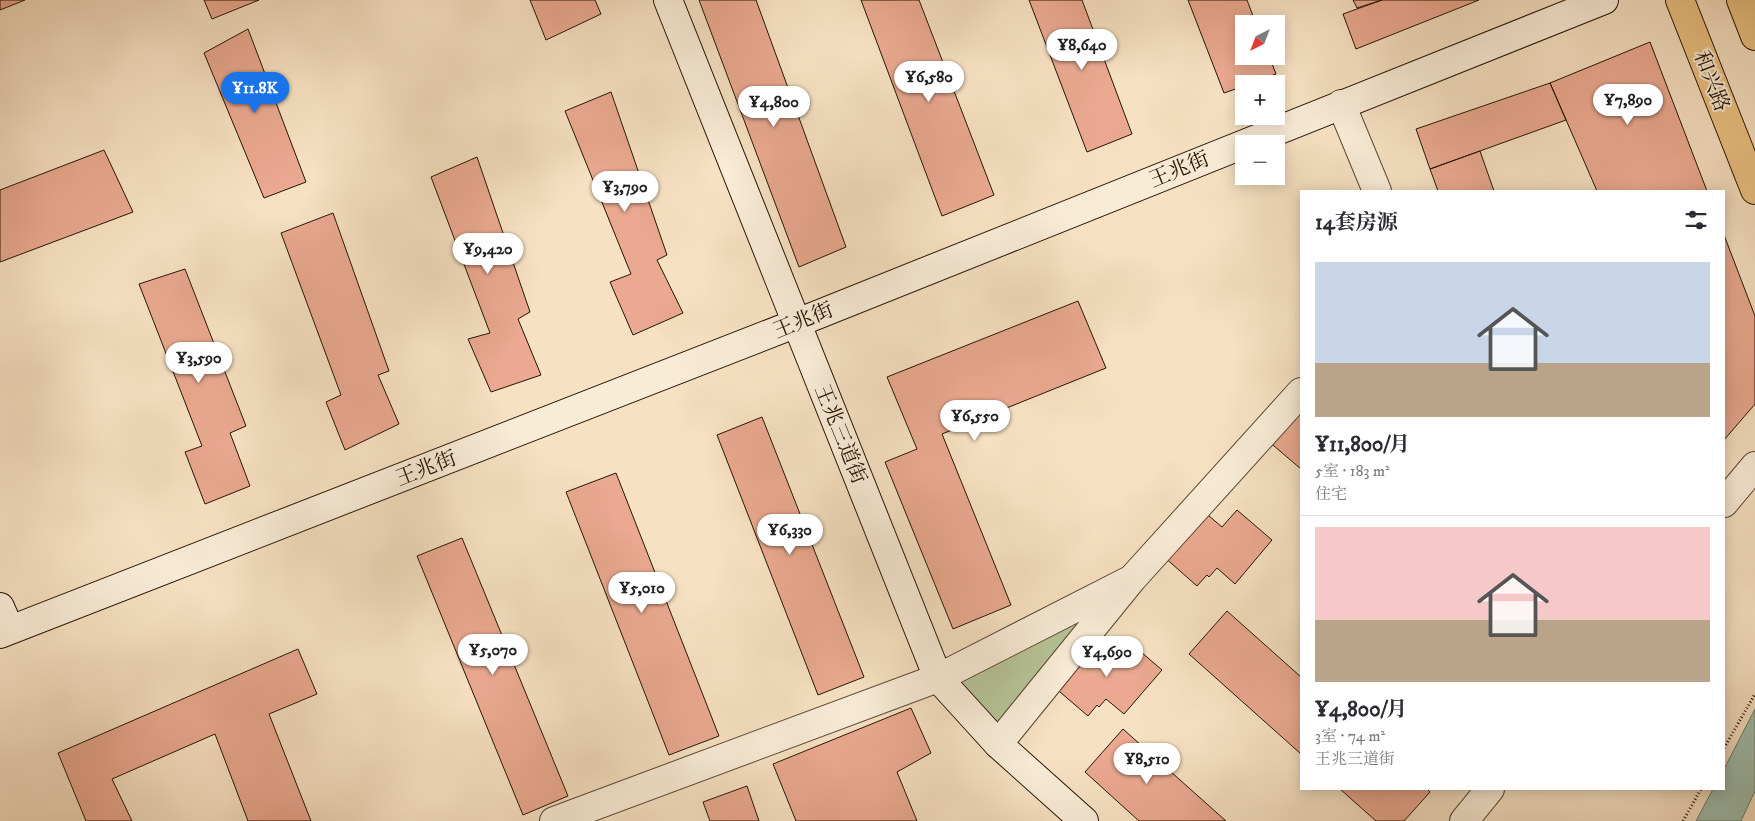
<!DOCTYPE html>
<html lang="zh">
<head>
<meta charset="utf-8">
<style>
  :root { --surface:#fff; --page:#f7f7f7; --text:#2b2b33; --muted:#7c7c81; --line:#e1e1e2; --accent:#1a73e8 }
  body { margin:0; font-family:"IM FELL DW Pica","Noto Serif SC",serif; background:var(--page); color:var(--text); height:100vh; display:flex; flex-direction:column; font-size:19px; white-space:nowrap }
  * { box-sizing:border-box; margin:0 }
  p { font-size:16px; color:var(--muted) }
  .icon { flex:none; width:28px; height:28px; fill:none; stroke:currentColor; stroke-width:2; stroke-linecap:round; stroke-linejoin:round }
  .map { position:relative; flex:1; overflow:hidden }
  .drawer { position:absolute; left:1300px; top:190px; width:425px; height:600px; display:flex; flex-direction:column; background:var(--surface); border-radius:0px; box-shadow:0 2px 12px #0003 }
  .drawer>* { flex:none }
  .needle { width:32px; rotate:222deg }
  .fabs { position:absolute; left:1235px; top:15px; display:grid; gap:10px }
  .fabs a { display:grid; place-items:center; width:50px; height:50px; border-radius:0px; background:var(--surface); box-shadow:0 2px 12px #0003; font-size:25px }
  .price { position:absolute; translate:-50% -42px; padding:0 11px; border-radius:18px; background:#fff; color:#222; font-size:16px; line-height:32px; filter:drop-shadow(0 1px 2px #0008) }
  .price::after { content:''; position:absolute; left:50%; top:30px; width:15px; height:11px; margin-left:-8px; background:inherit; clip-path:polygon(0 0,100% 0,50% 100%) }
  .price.on { background:var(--accent); color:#fff }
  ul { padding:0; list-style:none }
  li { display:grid; align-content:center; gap:10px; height:265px; padding:0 15px }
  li+li { border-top:1px solid var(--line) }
  li span { display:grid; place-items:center; height:155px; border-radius:0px; color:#555 }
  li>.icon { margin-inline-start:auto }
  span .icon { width:90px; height:90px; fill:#fffc; stroke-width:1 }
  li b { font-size:21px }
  h2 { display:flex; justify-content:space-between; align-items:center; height:60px; padding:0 15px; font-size:21px }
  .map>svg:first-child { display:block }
  .green { fill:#b6c498; stroke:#6e6c4e }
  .water { fill:#9ebeae; stroke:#6e7a6a }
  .building { fill:#eaa990; stroke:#261505 }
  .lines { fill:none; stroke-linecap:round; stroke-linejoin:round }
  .street-casing { stroke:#5a4834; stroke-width:30 }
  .secondary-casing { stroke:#261505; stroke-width:30 }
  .highway-casing { stroke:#261505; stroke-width:30 }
  .path { stroke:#261505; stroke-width:3; stroke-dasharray:1 2.5; stroke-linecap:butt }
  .street { stroke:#f9ecd7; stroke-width:28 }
  .secondary { stroke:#f9ecd7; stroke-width:28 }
  .highway { stroke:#ebc081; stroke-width:28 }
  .labels { text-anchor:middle; stroke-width:4; stroke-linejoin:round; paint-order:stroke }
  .street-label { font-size:21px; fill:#261505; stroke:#f9ecd7 }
</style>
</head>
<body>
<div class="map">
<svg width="1755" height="821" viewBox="0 0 1755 821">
  <rect width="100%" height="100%" fill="#f6e1c2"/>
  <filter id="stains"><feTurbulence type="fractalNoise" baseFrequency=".004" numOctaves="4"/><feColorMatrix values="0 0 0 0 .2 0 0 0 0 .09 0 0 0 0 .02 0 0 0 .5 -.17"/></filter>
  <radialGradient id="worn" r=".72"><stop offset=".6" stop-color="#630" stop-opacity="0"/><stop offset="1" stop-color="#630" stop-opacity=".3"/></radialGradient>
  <!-- green -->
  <path class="green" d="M1097 609 997 731 938 678Z"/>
  <!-- water -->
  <path class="water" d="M1755 709V791L1741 821H1696L1713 789H1724V769Z"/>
  <!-- building -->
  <path class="building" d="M0 0H25L0 10Z
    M204 0H259L212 19Z
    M530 0H595L601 14 546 40Z
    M699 0H756L846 247 799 267Z
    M861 0H919L994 195 942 216Z
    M1029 0H1082L1132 134 1087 152Z
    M1188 0H1247L1256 24H1244V56H1269L1276 74 1249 84H1244V86L1224 93Z
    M1353 0H1382L1357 8Z
    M1382 0H1479L1356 49 1343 14Z
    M248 29 306 182 264 198 204 53Z
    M1650 42 1707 191H1597L1550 83Z
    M1550 83 1566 120 1430 169 1416 129Z
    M611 92 667 255 657 260 683 313 633 335 610 282 631 274 565 111Z
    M104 150 133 212 0 262V190Z
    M1480 151 1494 191H1438L1430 169Z
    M477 157 530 312 518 319 541 375 491 392 468 339 490 333 431 177Z
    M333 213 389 371 378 375 399 424 345 450 326 402 341 395 281 233Z
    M1724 235 1755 316V404L1724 440Z
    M185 269 246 426 230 433 250 486 205 504 185 452 202 446 139 284Z
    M1078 301 1106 368 942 434 1011 605 953 629 885 462 917 449 887 377Z
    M1301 399V469L1267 440Z
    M762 417 864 677 818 695 717 435Z
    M616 473 719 736 669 755 566 492Z
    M1202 510 1222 527 1237 510 1272 540 1235 584 1217 568 1209 577 1207 575 1197 586 1163 556Z
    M462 538 568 796 523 815 417 556Z
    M1227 611 1301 677V754L1189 654Z
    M1092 640 1112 657 1127 640 1162 670 1124 714 1106 699 1099 707 1097 705 1088 716 1053 686Z
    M298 649 317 694 269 714 311 821H248L215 734 112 779 132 821H86L58 753Z
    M911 708 931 753 897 772 917 821H796L773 764Z
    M1123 729 1226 821H1139L1085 772Z
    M747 786 759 821H710L703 802Z
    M1340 789H1427L1430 792 1404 821H1376Z"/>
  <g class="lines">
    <!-- street casing -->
    <g class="street-casing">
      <path id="street" d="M1341 104 1377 191
        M1724 503 1755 466
        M998 744 1132 579 1301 392
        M554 821 938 678 1132 579
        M1464 821 1490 789"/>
    </g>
    <!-- secondary casing -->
    <g class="secondary-casing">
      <path id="secondary" d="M668 0 938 678 998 744 1084 821
        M0 607 10 630
        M0 634 797 323 1604 0"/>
    </g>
    <!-- highway casing -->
    <g class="highway-casing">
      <path id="highway" d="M1680 0 1755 190
        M1741 0 1755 36"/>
    </g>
    <!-- path -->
    <path class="path" d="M1724 748 1755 694
      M1683 821 1701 789"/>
    <!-- street -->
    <use href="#street" class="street"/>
    <!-- secondary -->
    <use href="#secondary" class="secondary"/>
    <!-- highway -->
    <use href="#highway" class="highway"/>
  </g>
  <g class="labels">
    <!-- street labels -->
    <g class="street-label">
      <text transform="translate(1712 81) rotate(69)" y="7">和兴路</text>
      <text transform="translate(1179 169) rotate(-22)" y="7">王兆街</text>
      <text transform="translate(803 320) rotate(-22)" y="7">王兆街</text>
      <text transform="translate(841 434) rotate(68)" y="7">王兆三道街</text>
      <text transform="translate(426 468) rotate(-21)" y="7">王兆街</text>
    </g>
  </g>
  <rect width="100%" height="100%" filter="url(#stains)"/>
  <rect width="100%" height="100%" fill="url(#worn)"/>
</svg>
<div class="fabs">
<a><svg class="needle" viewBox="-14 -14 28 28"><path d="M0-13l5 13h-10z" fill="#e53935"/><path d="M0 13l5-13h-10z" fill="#7c7c81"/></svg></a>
<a>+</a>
<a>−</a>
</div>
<b class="price" style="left:1082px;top:71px">¥8,640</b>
<b class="price" style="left:929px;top:103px">¥6,580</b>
<b class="price on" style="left:255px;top:114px">¥11.8K</b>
<b class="price" style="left:1628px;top:126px">¥7,890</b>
<b class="price" style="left:774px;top:128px">¥4,800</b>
<b class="price" style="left:625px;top:213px">¥3,790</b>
<b class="price" style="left:488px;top:275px">¥9,420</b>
<b class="price" style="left:199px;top:384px">¥3,590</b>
<b class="price" style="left:975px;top:442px">¥6,550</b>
<b class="price" style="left:790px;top:556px">¥6,330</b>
<b class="price" style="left:642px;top:614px">¥5,010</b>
<b class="price" style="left:493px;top:676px">¥5,070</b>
<b class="price" style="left:1107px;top:678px">¥4,690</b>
<b class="price" style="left:1147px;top:785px">¥8,510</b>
<section class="drawer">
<h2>14套房源<svg class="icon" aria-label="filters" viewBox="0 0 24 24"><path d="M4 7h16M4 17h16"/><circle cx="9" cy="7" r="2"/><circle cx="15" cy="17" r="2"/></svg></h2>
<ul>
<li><span style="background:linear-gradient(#c9d6e8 65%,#b9a48a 0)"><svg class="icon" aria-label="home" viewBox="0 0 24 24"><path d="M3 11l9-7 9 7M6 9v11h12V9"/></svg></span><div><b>¥11,800/月</b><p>5室 · 183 m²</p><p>住宅</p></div></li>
<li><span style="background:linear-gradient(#f6c9c9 60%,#b9a48a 0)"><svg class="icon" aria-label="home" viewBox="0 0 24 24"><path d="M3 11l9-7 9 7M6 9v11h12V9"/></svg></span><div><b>¥4,800/月</b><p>3室 · 74 m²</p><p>王兆三道街</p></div></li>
</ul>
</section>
</div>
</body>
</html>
